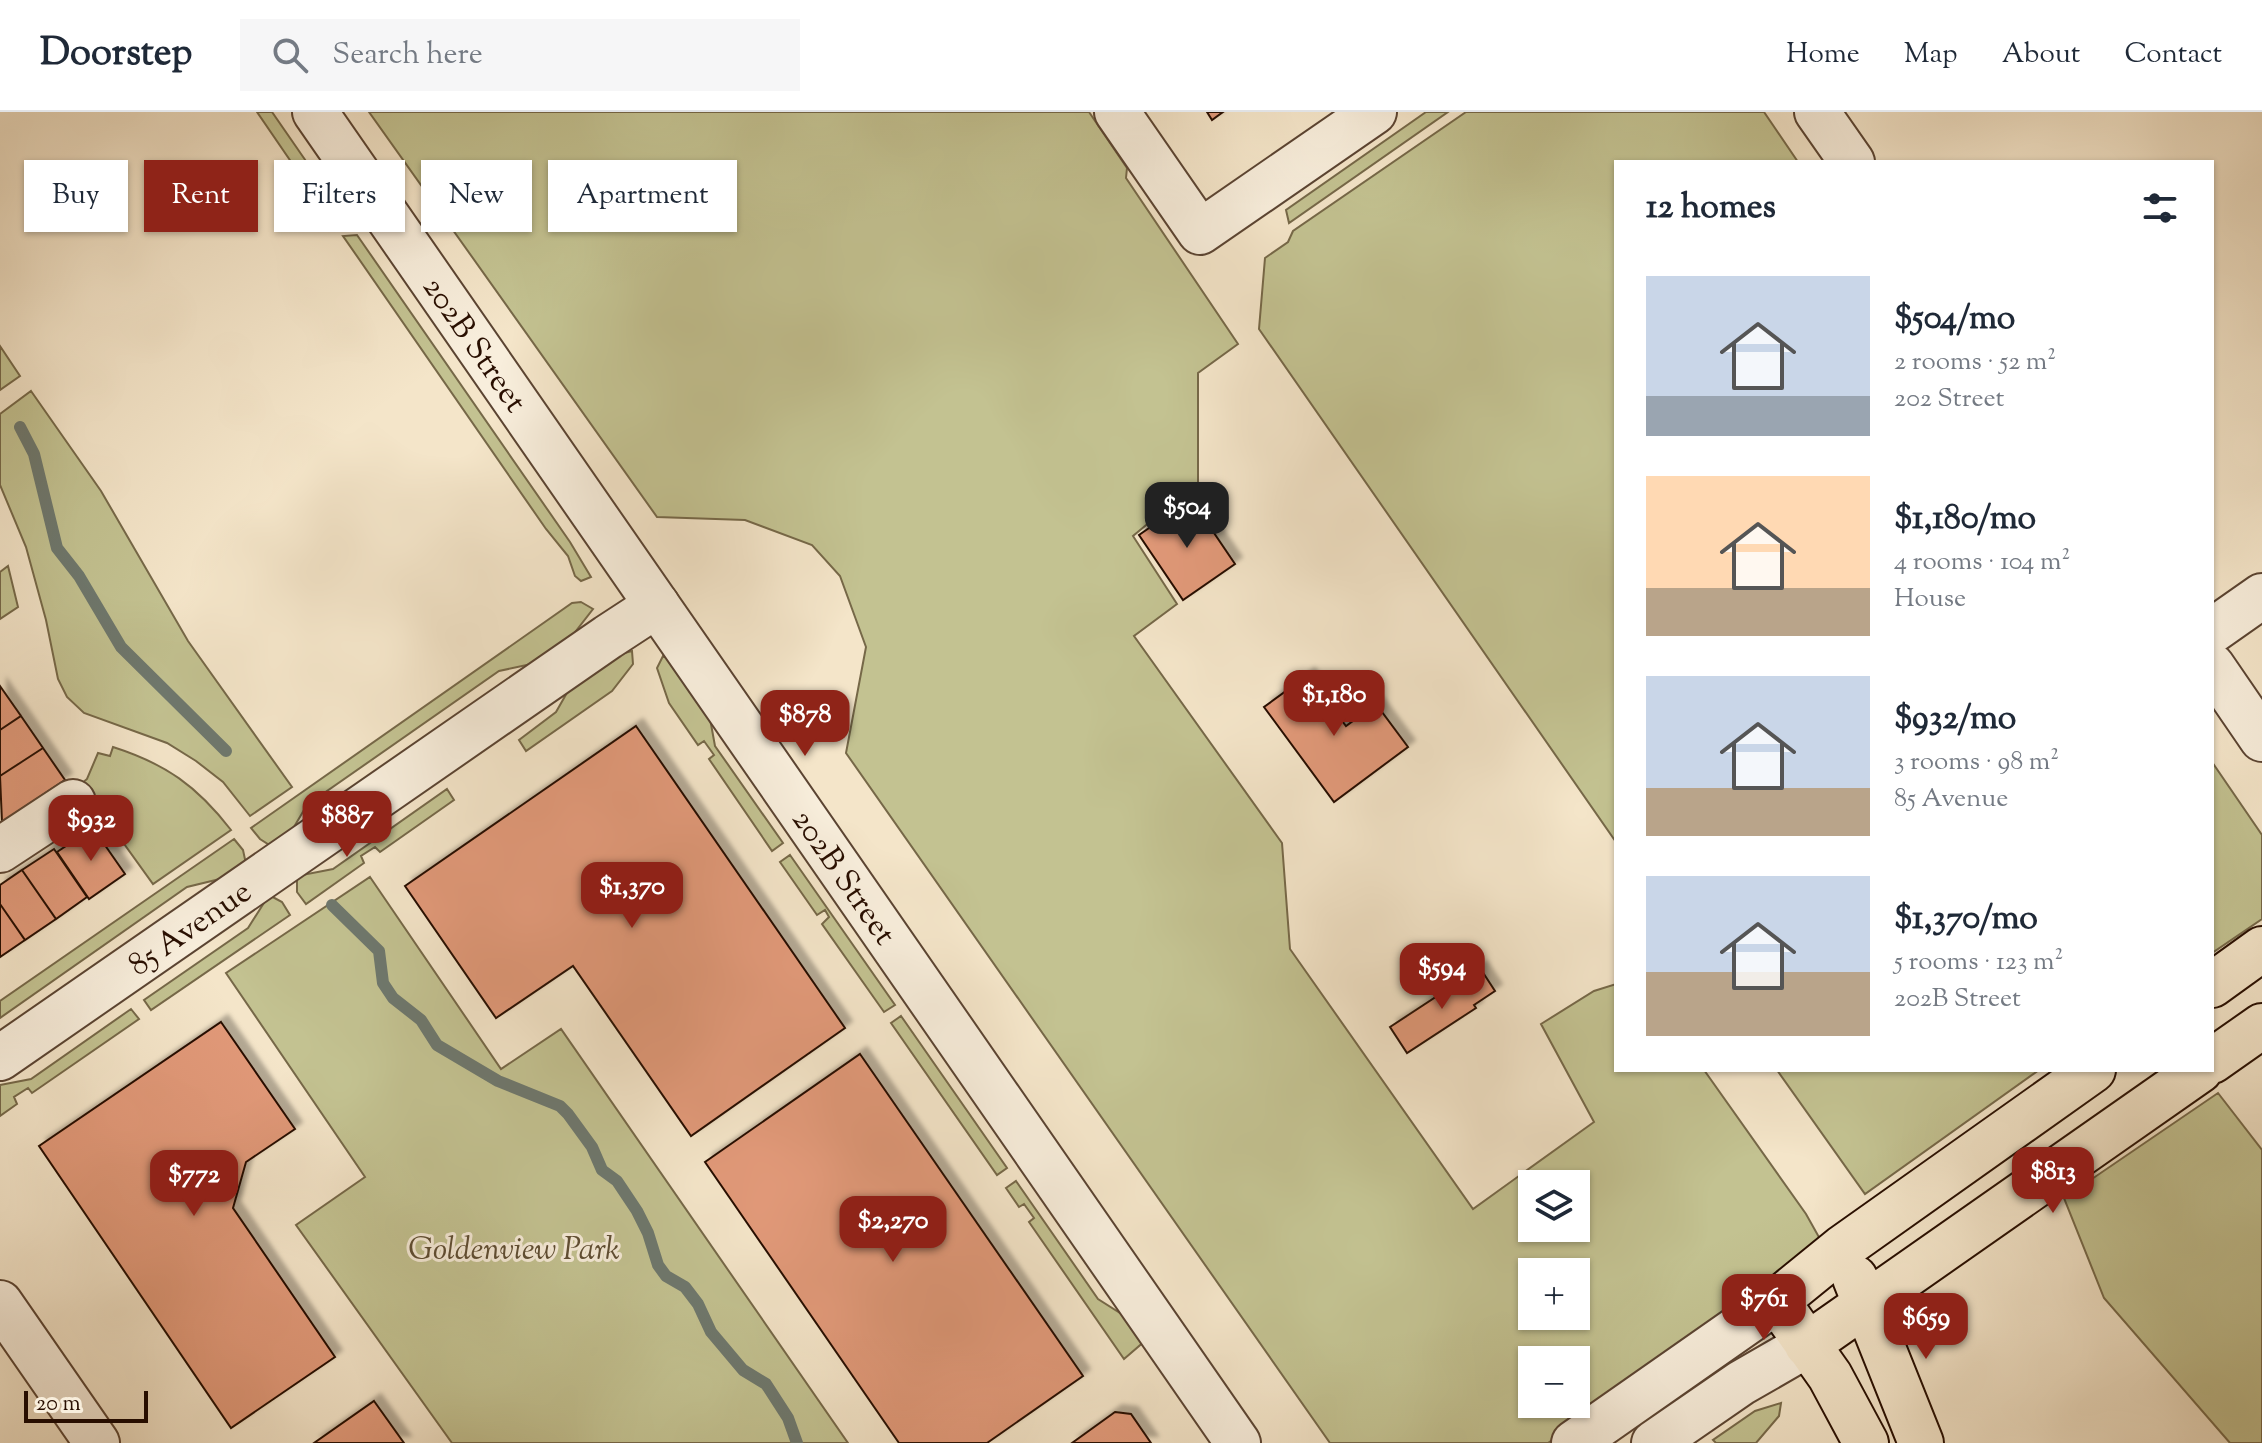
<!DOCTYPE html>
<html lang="en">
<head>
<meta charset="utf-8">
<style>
  :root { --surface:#fff; --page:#f6f6f7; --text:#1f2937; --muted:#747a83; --line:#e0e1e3; --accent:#8f2418 }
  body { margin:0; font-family:"Sorts Mill Goudy",serif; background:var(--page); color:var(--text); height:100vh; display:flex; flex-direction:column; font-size:30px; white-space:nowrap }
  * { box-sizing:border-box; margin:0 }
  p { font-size:26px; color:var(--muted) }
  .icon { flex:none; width:44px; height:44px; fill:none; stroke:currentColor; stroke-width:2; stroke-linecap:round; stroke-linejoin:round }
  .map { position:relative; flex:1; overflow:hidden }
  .side { position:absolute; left:1614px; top:48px; width:600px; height:912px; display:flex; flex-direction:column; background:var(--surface); border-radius:0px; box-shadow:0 2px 6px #0004 }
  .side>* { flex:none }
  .hud { position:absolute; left:24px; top:48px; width:760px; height:72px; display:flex; gap:16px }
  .fabs { position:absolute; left:1518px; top:1058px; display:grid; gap:16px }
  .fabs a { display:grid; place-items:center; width:72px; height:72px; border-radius:0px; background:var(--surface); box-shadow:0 2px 6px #0004; font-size:40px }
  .scale { position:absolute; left:24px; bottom:20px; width:124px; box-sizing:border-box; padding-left:8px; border:4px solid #280e00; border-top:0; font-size:22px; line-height:28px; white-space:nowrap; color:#280e00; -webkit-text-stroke:6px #f8eedc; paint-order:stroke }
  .price { position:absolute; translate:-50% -68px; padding:0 18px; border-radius:16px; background:var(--accent); color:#fff; font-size:26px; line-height:52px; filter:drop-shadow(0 2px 4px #0008) }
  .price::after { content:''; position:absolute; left:50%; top:48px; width:24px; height:18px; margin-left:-12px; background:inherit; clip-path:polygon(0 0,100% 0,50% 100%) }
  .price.on { background:#222; color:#fff }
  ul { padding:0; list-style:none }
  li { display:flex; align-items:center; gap:24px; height:200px; padding:0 32px }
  li span { display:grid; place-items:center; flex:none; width:224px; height:160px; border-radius:0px; color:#555 }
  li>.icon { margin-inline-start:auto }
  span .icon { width:96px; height:96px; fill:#fffc; stroke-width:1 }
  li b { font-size:34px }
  h2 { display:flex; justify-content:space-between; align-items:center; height:96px; padding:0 32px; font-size:34px }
  .tag { padding:0 28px; border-radius:0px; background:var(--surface); box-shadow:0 2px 6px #0004; font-size:28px; line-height:72px }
  .tag.on { background:var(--accent); color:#fff }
  header { display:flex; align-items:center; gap:48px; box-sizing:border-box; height:112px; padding:0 40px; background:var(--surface); border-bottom:2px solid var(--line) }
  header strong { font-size:38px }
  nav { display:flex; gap:44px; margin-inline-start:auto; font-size:28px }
  .search { width:560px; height:72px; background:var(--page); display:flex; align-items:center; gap:20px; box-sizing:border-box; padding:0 28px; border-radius:0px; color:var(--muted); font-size:30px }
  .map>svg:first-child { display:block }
  .green { fill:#c3c291; stroke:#766848; stroke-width:2; fill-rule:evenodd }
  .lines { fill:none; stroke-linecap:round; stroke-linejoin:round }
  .stream { stroke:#6e786e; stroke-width:12 }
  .building { fill:#e19979; stroke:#280e00; stroke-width:2; filter:url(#shadow) }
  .minor-casing { stroke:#5b4432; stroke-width:48 }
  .major-casing { stroke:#280e00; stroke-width:48 }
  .minor { stroke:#f8eedc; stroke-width:44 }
  .major { stroke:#f4e5c9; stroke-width:44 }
  .labels { text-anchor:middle; stroke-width:6; stroke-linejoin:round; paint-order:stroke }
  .street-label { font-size:32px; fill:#280e00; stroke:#f8eedc }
  .park-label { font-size:32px; font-style:italic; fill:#5e4d33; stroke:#f8eedc }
</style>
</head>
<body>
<header>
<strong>Doorstep</strong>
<div class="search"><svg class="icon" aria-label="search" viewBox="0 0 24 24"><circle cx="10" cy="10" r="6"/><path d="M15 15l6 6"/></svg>Search here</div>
<nav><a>Home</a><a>Map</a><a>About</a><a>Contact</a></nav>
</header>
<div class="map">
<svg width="2262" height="1331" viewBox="0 0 2262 1331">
  <defs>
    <filter id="shadow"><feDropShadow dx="7" dy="-7" stdDeviation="2" flood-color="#0004"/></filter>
  </defs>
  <rect width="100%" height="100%" fill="#f4e5c9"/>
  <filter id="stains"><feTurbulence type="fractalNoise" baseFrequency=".0025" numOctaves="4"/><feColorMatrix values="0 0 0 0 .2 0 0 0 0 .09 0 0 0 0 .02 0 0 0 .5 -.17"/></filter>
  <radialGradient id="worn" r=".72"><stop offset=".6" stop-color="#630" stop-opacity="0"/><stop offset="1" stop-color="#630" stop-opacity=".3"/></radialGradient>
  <!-- green -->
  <path class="green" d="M257 0H272L326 78 320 92Z
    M369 0H1089L1127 56 1126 66 1238 232 1198 261V370L1133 424 1177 492 1134 524 1282 731 1290 837 1473 1097 1594 1010 1541 912 1594 879 1616 872V958H1704L1806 1102 1820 1127V1137L1548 1331H1330L846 641 866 535 840 464 812 433 745 408 657 405ZM1532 1072H1576V1116H1532ZM1532 1160H1576V1204H1532ZM1532 1248H1576V1292H1532Z
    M1426 0H1448L1289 111 1286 98Z
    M1466 0H1764L1798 50H1616V730L1259 217 1265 146 1288 130 1293 119Z
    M357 123 570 430 591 465 581 469 575 464 568 444 546 417 343 124Z
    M0 234 20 264 0 278Z
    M31 279 101 379 188 529 292 675 250 704 223 670 196 649 167 631 84 601 67 585 58 567 46 508 26 435 0 373V302Z
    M8 454 18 495 0 507V460Z
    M581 490 593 497 572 524 536 551 499 559 307 693 291 720 271 734 260 727 251 716 572 491Z
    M632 539 633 552 612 579 526 639 519 628 556 600 572 572 617 543Z
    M663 544 674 551 709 601 715 634 783 731 772 739 709 647 714 643 704 629 698 633 669 591 657 556Z
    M113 635C166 652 197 674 231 718L153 772 81 672 87 667 98 641 110 644Z
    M2212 650 2262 723V807L2212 841Z
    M447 677 454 688 380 740 375 735 361 744 364 751 306 792 297 780V764L333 757Z
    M234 727 243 738 246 752 228 765 187 775 0 906V889Z
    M790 743 895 893 884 900 822 812 829 805 825 798 817 803 780 750Z
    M370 765 501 957 561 917 848 1331H452L296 1113 365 1065 226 861Z
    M269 783 282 790 290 803 151 898 144 888 248 816Z
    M131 897 139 907 32 981 28 976 14 985 17 992 0 1004V973L31 967Z
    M901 904 1007 1056 997 1063 891 911Z
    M1777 958H2039L1865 1082Z
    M2218 981 2262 1038V1331H2230L2104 1186 2064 1086Z
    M1016 1069 1098 1187 1131 1208 1146 1228 1124 1247 1029 1110 1034 1106 1024 1092 1019 1095 1006 1076Z
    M1781 1291 1779 1304 1756 1331H1716L1713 1328 1755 1299Z"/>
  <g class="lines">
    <!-- stream -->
    <path class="stream" d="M20 315 34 342 57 436 79 464 121 535 226 639
      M332 793 379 839 383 871 393 886 421 908 437 933 498 969 560 994 568 1002 592 1035 602 1058 617 1069 637 1099 648 1121 658 1153 666 1164 685 1175 698 1192 711 1220 743 1258 766 1272 788 1306 797 1331"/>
  </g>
  <!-- building -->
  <path class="building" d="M1207 0H1223L1212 8Z
    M1191 387 1235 452 1183 488 1139 423Z
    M1308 563 1346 614 1376 592 1408 635 1334 690 1264 595Z
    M0 574 21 604 0 618Z
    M21 604 43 636 0 664V618Z
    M636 614 845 916 691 1024 573 854 496 906 405 774Z
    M43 636 65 668 2 710 0 664Z
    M93 716 125 762 89 787 57 740Z
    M54 737 87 785 56 807 22 758Z
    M22 758 56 807 25 828 0 792V773Z
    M0 792 25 828 0 845Z
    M1480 856 1495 879 1474 893 1476 896 1407 941 1390 915Z
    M221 910 295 1017 246 1050 233 1096 335 1245 231 1316 39 1034Z
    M860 942 1083 1264 987 1331H899L705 1050Z
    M374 1289 404 1331H314Z
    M1115 1300 1131 1302 1151 1331H1072Z"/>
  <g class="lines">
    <!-- minor casing -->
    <g class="minor-casing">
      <g id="minor">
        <path id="s1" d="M315 0 1238 1331"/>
        <path d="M1117 0 1200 120 1374 0"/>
        <path d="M1817 0 1852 50"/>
        <path d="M2212 519 2262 484"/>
        <path d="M2212 554 2262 627"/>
        <path d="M0 738 73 690"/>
        <path id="s2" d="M0 946 608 525 657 493"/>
        <path d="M0 1191 97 1331"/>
        <path d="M1574 1331 1777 1189"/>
        <path d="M1654 1331 1741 1271 1807 1233"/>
      </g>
    </g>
    <!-- major casing -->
    <g class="major-casing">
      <path id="major" d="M2212 873 2262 837
        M2212 949 2262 914
        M1855 1166 1921 1331
        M1807 1233 2200 958
        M1866 1331 1830 1264 1777 1189 1842 1136 2093 958"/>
    </g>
    <!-- minor -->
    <use href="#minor" class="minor"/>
    <!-- major -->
    <use href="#major" class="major"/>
  </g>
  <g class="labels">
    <!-- street labels -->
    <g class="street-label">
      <text dy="11" stroke="none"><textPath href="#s1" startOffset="282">202B Street</textPath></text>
      <text dy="11" stroke="none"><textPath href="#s1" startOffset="930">202B Street</textPath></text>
      <text dy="11" stroke="none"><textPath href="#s2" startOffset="230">85 Avenue</textPath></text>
    </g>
    <!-- park labels -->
    <g class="park-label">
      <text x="514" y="1147">Goldenview Park</text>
    </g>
  </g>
  <rect width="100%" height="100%" filter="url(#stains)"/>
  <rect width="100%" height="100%" fill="url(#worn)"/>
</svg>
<div class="fabs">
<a><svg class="icon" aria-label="layers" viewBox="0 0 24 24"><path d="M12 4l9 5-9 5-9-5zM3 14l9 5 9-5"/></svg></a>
<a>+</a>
<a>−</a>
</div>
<div class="scale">20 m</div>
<b class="price on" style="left:1187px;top:438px">$504</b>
<b class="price" style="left:1334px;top:626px">$1,180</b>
<b class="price" style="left:805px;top:646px">$878</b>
<b class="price" style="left:347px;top:747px">$887</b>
<b class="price" style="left:91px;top:751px">$932</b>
<b class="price" style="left:632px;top:818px">$1,370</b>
<b class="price" style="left:1442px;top:899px">$594</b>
<b class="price" style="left:2053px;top:1103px">$813</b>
<b class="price" style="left:194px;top:1106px">$772</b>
<b class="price" style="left:893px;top:1152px">$2,270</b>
<b class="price" style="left:1764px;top:1230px">$761</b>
<b class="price" style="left:1926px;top:1249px">$659</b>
<div class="hud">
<a class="tag">Buy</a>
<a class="tag on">Rent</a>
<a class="tag">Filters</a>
<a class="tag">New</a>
<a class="tag">Apartment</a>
</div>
<section class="side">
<h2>12 homes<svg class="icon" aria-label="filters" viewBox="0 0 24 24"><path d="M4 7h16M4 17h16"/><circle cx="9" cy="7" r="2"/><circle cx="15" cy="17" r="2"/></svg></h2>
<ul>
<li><span style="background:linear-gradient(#c9d6e8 75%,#9aa5b1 0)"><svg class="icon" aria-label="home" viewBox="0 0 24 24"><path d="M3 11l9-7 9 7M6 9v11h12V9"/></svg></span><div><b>$504/mo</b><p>2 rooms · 52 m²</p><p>202 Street</p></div></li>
<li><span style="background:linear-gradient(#ffd9b3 70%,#b9a48a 0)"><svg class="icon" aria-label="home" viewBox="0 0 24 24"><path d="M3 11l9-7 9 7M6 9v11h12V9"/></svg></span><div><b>$1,180/mo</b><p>4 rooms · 104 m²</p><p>House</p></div></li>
<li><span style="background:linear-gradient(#c9d6e8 70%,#b9a48a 0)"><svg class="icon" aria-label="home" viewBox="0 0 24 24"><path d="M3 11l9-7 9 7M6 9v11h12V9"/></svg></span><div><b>$932/mo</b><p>3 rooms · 98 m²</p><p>85 Avenue</p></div></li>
<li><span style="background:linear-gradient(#c9d6e8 60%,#b9a48a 0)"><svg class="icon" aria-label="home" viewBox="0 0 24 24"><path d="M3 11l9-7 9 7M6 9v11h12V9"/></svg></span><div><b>$1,370/mo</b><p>5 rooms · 123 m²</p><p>202B Street</p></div></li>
</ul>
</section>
</div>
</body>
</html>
